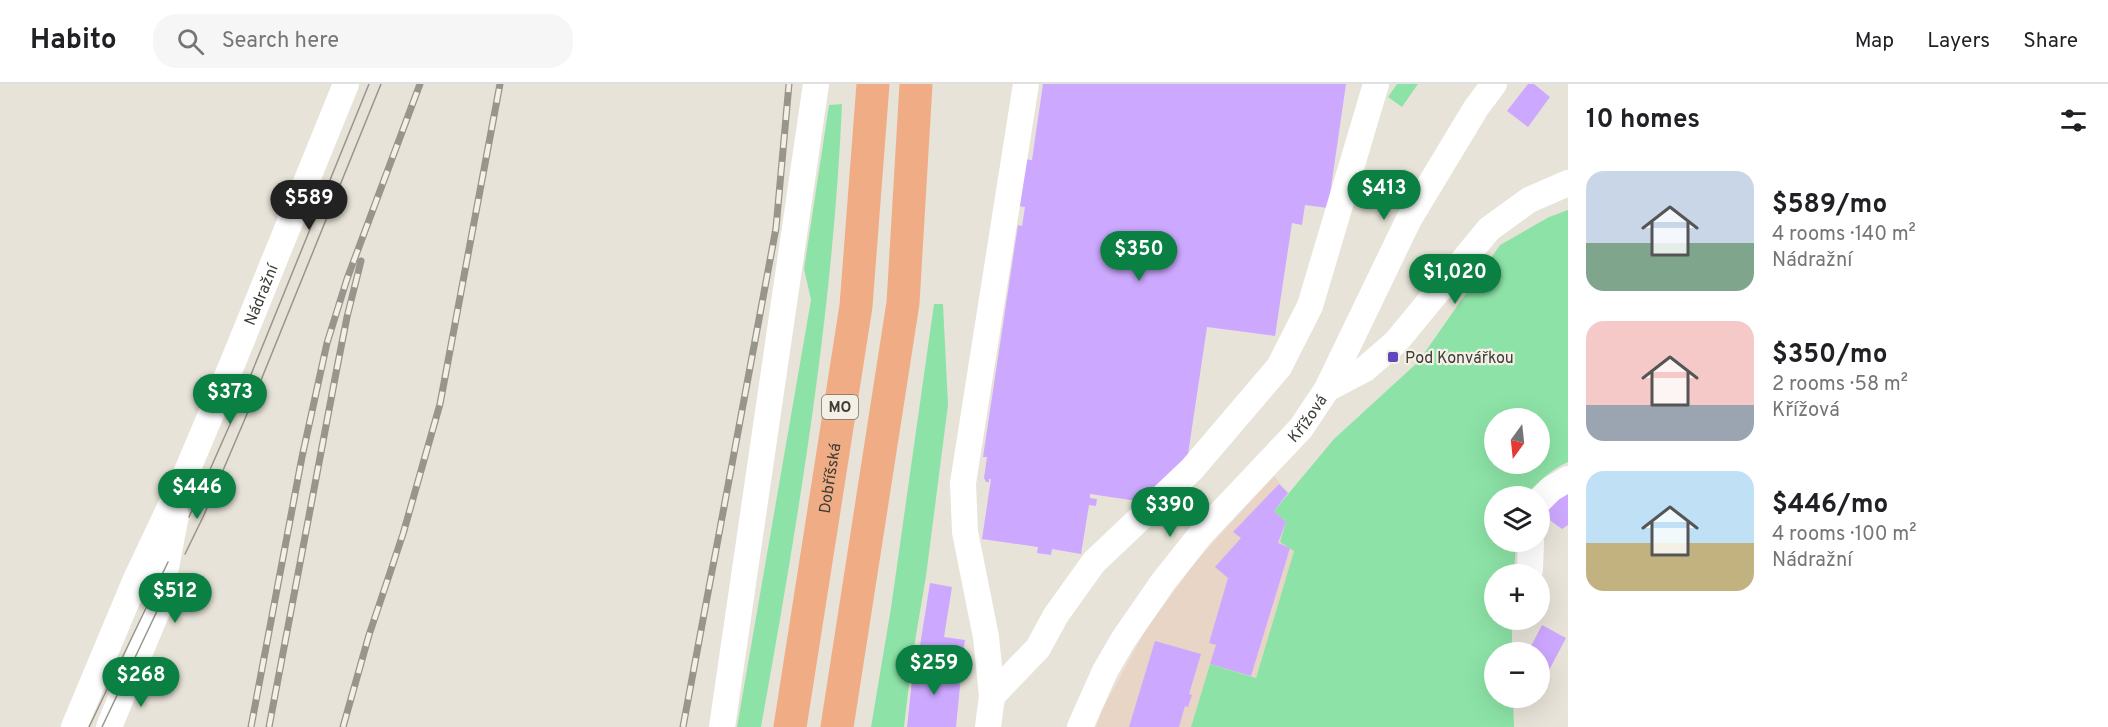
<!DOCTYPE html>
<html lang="en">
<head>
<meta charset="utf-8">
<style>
  :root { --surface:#fff; --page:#f6f6f6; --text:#202124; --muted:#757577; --line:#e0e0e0; --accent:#0b8043 }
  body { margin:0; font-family:Overpass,sans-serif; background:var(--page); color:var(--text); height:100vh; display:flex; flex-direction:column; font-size:22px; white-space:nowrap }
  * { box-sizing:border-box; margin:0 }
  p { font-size:20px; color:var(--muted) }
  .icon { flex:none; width:33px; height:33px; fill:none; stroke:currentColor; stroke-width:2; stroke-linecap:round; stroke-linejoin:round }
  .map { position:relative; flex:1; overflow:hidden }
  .panel { display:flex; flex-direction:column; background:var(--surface); width:540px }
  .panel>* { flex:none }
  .needle { width:39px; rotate:195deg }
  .fabs { position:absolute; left:1484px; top:324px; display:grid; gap:12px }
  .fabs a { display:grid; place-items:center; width:66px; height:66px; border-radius:50%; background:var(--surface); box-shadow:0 6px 24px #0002; font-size:30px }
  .price { position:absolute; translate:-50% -51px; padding:0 14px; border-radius:21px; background:var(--accent); color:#fff; font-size:20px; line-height:39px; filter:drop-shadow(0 2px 3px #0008) }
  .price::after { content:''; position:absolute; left:50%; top:36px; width:18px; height:14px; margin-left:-9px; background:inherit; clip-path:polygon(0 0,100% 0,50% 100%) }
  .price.current { background:#222; color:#fff }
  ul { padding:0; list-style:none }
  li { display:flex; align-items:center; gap:18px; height:150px; padding:0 18px }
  li span { display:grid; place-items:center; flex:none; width:168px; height:120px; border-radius:18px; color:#555 }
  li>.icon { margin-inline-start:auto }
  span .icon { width:72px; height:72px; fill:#fffc; stroke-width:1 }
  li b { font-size:26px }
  h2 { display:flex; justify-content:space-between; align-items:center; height:72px; padding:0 18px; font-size:26px }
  header { display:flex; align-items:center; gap:36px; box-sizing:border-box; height:84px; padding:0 30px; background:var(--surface); border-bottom:2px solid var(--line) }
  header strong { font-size:28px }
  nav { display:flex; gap:33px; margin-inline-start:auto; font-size:21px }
  .search { width:420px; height:54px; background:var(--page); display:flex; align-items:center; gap:15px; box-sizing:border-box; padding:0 21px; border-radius:24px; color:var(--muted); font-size:22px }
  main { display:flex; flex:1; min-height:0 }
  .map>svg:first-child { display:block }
  .commercial { fill:#e8d5c6 }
  .green { fill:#8de3a7; fill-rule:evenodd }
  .building { fill:#cda8ff }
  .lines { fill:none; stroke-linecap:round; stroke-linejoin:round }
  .minor { stroke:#fff; stroke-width:26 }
  .highway { stroke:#f0ad85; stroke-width:33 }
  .tram { stroke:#98958d; stroke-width:1.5 }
  .rail-casing { stroke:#98958d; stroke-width:7 }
  .rail { stroke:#f5f0e5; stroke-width:4.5; stroke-dasharray:14; stroke-linecap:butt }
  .poi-dot { fill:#6246bf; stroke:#f5f0e5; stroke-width:2 }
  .labels { text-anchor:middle; stroke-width:4.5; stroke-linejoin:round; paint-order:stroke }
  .shield { fill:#f5f0e5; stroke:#75726c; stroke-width:1.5 }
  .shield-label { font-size:15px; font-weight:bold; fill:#3e3c38 }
  .street-label { font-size:16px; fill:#3e3c38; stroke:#f5f0e5 }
  .poi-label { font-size:16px; fill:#3e3c38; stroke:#f5f0e5; text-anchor:start }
</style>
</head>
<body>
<header>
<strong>Habito</strong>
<div class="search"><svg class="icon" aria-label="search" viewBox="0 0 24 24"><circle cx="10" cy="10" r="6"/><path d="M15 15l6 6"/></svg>Search here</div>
<nav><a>Map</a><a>Layers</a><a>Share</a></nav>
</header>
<main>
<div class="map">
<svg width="1568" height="643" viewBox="0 0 1568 643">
  <rect width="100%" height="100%" fill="#e8e3d8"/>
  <!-- commercial -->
  <path class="commercial" d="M1274 392 1288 409 1274 426 1286 438 1280 458 1294 467 1256 594 1210 580 1191 643H1096L1102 626 1146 545 1198 475Z"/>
  <!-- green -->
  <path class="green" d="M1397 0H1418L1402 23 1388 13Z
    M842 20C833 229 798 437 761 643H737L811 216 804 185 829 21Z
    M1568 126V378C1551 385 1537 399 1525 412H1494V458H1516L1514 490H1494V536H1512V568H1494V614H1513L1514 643H1191L1210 580 1256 594 1294 467 1280 458 1286 438 1274 427 1334 355 1418 278 1500 161 1549 133ZM1494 334H1539V380H1494Z
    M934 220H943L948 321 926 492 912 575 904 643H871L891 524Z"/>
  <!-- building -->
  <path class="building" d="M1043 0H1346L1328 124 1305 121 1302 141 1292 139 1275 252 1207 243 1187 377 1144 418 1090 410V414L1097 415 1096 422 1089 421 1081 470 1052 465 1051 471 1037 469 1038 463 982 455 991 395H989V398H986L984 394 987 373H983L1018 141 1022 142 1025 123 1017 122 1024 75 1032 76Z
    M1528 0H1534L1550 13 1528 43 1507 27Z
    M1279 400 1288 409 1274 427 1286 438 1278 459 1290 464 1251 592 1210 580 1216 561 1209 559 1228 494 1215 483 1241 454 1233 448Z
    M1568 404V441L1562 445 1540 429Z
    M930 499 952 503 944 553 965 556 962 575 919 568Z
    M1542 541 1566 554 1547 590 1539 586V568H1528Z
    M1155 557 1201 570 1189 610 1192 611 1188 623 1185 622 1179 643H1129Z
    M914 578 962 582 956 643H907Z"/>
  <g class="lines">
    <!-- minor -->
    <g class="minor">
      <path d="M1327 305 1365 285 1396 258 1489 145 1529 116 1568 99"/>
      <path d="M1539 417 1551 405 1568 395"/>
      <path d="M1530 486 1531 458"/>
      <path d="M992 612 1038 564 1056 531 1094 478 1192 385 1279 283 1310 222 1376 0"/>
      <path id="s1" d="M74 643 136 495 187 387 233 278 346 0"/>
      <path d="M109 643 158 525 176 431"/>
      <path d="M722 643 816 0"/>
      <path d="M988 643 992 612 986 553 965 448 963 399 1026 0"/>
      <path id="s2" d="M1080 643 1105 587 1123 556 1163 498 1201 450 1301 344 1327 305 1409 135 1476 24 1494 0"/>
    </g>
    <!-- highway -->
    <g class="highway">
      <path id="s3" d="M790 643 856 222 873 0"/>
      <path d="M837 643 903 219 916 0"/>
    </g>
    <!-- tram -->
    <path class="tram" d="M189 433 239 320 369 0
      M185 470 204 431 253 316 381 0
      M89 643 168 478
      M102 643 158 525"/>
    <!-- rail casing -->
    <g class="rail-casing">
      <path id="rail" d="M251 643 302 373 327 259 347 195 420 0
        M269 643 336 289 347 233 361 177
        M343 643 369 551 403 450 440 320 500 0
        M683 643 776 144 789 0"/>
    </g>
    <!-- rail -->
    <use href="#rail" class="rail"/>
  </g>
  <!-- markers -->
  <rect class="poi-dot" x="1387" y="267" width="12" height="12" rx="3"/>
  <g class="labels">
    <!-- shield labels -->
    <rect class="shield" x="822" y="311" width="36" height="24" rx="4.5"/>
    <g class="shield-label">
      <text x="840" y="328">MO</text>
    </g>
    <!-- street labels -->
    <g class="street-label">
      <text dy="6" stroke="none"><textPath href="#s1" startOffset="471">Nádražní</textPath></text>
      <text dy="6" stroke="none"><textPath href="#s2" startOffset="386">Křížová</textPath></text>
      <text dy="6" stroke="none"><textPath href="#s3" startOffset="252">Dobříšská</textPath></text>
    </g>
    <!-- poi labels -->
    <g class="poi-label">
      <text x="1405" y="279">Pod Konvářkou</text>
    </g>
  </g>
</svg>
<div class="fabs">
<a><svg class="needle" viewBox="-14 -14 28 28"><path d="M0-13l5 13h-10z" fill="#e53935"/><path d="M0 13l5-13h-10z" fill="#757577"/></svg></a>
<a><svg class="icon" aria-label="layers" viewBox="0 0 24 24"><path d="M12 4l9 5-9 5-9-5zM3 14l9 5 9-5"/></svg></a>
<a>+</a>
<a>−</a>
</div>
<b class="price" style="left:1384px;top:137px">$413</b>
<b class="price current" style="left:309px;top:147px">$589</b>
<b class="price" style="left:1139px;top:198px">$350</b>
<b class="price" style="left:1455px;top:221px">$1,020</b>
<b class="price" style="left:230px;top:341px">$373</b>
<b class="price" style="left:197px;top:436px">$446</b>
<b class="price" style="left:1170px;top:454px">$390</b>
<b class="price" style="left:175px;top:540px">$512</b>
<b class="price" style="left:934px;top:612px">$259</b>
<b class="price" style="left:141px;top:624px">$268</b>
</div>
<section class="panel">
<h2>10 homes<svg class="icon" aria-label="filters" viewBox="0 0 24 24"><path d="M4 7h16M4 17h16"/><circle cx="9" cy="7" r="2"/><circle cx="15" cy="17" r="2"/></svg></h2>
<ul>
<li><span style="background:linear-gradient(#c9d6e8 60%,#7fa58c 0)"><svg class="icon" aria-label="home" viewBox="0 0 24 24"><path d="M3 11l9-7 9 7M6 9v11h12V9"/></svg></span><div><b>$589/mo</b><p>4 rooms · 140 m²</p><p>Nádražní</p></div></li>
<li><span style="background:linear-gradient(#f6c9c9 70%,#9aa5b1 0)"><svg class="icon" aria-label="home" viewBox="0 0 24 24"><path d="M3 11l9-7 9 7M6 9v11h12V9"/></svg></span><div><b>$350/mo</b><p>2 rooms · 58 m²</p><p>Křížová</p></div></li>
<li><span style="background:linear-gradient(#bfe0f5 60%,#c2b280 0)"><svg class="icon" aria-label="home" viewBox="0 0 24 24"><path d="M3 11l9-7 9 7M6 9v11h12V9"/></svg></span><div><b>$446/mo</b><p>4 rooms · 100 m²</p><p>Nádražní</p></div></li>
</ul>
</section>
</main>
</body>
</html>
